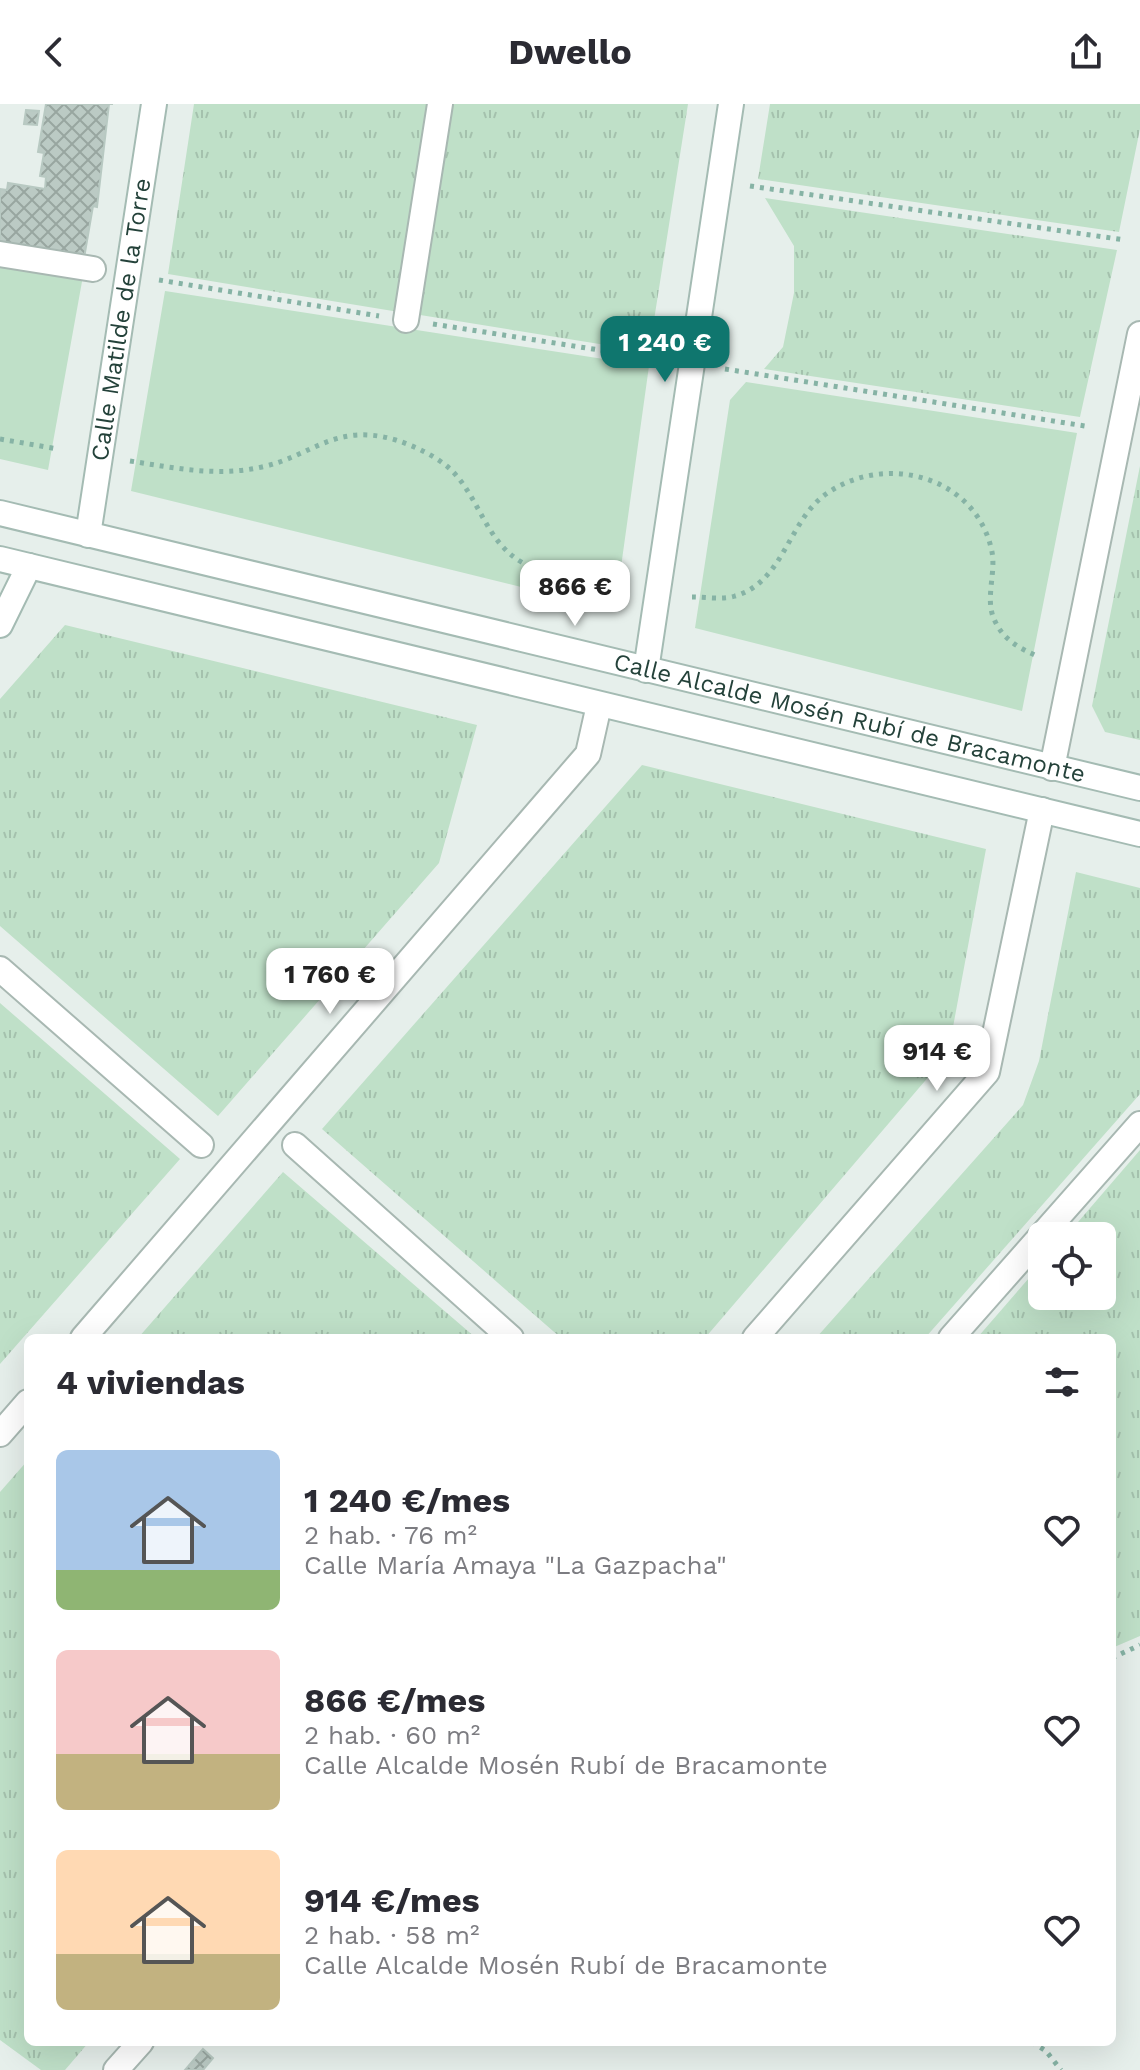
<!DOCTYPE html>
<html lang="es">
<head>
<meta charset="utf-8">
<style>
  :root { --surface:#fff; --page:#f2f2f3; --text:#2b2b33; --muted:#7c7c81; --accent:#0f766e }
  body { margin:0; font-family:"Work Sans",sans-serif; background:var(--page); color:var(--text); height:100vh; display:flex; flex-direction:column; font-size:30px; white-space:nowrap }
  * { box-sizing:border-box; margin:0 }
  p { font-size:26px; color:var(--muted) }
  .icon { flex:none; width:44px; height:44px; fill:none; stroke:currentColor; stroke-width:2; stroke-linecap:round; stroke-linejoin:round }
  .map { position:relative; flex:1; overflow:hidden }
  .details { position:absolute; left:24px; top:1230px; width:1092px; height:712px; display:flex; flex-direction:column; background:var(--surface); border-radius:12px; box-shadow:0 8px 32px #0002 }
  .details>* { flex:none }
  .buttons { position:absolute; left:1028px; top:1118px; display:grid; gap:16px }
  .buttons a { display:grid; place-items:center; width:88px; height:88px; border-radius:12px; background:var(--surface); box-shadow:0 8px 32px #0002; font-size:40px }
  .price { position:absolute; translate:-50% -68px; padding:0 18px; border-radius:16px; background:#fff; color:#222; font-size:26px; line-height:52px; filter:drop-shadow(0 2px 4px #0008) }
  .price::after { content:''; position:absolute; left:50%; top:48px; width:24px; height:18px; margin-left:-12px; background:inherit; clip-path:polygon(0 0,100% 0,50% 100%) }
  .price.current { background:var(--accent); color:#fff }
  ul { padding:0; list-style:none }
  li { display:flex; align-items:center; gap:24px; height:200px; padding:0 32px }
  li span { display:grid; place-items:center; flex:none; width:224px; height:160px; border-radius:12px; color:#555 }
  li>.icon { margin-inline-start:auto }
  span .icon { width:96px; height:96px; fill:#fffc; stroke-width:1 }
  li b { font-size:34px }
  h2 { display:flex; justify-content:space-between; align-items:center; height:96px; padding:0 32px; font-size:34px }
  header { display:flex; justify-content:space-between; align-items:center; height:104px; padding:0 32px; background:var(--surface); font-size:36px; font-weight:700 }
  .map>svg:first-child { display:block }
  .grass { fill:url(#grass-tufts) }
  .park { fill:#bfe0c8 }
  .building { fill:url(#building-cross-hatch); stroke:#b8c9c2; stroke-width:2 }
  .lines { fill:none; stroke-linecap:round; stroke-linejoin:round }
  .street-casing { stroke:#a8b8b2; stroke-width:28 }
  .secondary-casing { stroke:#a4bbb3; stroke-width:28 }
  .path { stroke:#86b3a5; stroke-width:5; stroke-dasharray:4 6; stroke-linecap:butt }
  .street { stroke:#fff; stroke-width:24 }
  .secondary { stroke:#fff; stroke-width:24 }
  .labels { text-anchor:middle; stroke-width:8; stroke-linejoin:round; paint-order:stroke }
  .street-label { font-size:24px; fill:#24423a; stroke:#f7fbf9 }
</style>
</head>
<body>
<header><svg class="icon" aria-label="back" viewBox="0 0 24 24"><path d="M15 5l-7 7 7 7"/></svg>Dwello<svg class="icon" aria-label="share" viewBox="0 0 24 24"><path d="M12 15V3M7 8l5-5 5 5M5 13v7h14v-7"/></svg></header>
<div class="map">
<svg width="1140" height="1966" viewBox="0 0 1140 1966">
  <defs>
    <pattern id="grass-tufts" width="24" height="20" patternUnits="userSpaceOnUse" patternTransform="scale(2)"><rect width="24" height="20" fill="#bfe0c8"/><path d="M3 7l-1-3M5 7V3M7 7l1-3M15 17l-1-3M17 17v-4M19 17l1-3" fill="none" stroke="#a4c1ad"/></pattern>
    <pattern id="building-cross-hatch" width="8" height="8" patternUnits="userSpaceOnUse" patternTransform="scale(2)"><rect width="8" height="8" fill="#bbcac4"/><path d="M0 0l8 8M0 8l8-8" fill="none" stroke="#98a6a0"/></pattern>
  </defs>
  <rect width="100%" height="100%" fill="#e6efeb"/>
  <!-- grass -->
  <path class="grass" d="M194 0H432L399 208 168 170Z
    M448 0H688L649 248 414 210Z
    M770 0H1140V25L1119 128 758 75Z
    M765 94 1117 146 1080 313 764 265 783 243 794 189V142Z
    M1140 362V636L1105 628 1092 602Z
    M65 521 477 621 439 759 218 1012 0 822V595Z
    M642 661 986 745 948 950 705 1234H561L322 1025Z
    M1076 768 1140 784V990L925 1234H816L1023 1001 1039 957Z
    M0 899 180 1055 0 1260Z
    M1140 1046V1532L1112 1544V1234H977L1042 1159V1192H1102V1132H1066Z
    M283 1068 476 1234H138Z
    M28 1356V1938H89L65 1966H41L0 1936V1388Z"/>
  <!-- park -->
  <path class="park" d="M0 159 83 172 48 366 0 355Z
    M165 187 649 262 615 506 131 387Z
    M746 278 1077 329 1022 607 695 524 730 296Z"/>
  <!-- building -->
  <path class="building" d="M46 0H113H109L97 103 93 102 83 160 0 147V85L7 86 8 79 45 85 46 73 40 72 44 49 38 48Z
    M26 6 39 7 37 21 24 20Z
    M203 1945 213 1954 203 1966H185Z"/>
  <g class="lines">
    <!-- street casing -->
    <g class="street-casing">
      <path id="street" d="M0 150 93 165
        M406 216 440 0
        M1052 664 1140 230
        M0 865 201 1041
        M295 1041 511 1234
        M83 1234 588 650 599 601
        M755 1234 987 968 1042 706
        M951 1234 1140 1020
        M0 1330 28 1298
        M116 1966 141 1938"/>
    </g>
    <!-- secondary casing -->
    <g class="secondary-casing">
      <g id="secondary">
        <path id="s1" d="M0 409 1140 684"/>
        <path id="s2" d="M88 431 154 0"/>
        <path d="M0 455 1140 730"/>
        <path d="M0 521 29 462"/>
        <path d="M646 566 731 0"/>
      </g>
    </g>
    <!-- path -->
    <path class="path" d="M750 82 1125 136
      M159 176 379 212
      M433 220 657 255
      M725 265 1085 322
      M0 335 58 345
      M130 357C175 364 217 373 262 363 312 352 335 318 396 336 414 342 434 351 449 364 479 391 485 438 523 459 553 475 590 477 623 482
      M692 493C706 493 723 496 735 492 784 478 788 417 826 390 885 348 977 372 992 448 996 469 985 495 994 515 1003 536 1019 544 1039 553
      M1112 1554 1140 1541
      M1032 1938 1046 1947 1061 1966"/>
    <!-- street -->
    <use href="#street" class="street"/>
    <!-- secondary -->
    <use href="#secondary" class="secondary"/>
  </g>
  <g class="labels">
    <!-- street labels -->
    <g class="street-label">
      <text dy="8" stroke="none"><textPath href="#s2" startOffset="218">Calle Matilde de la Torre</textPath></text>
      <text dy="8" stroke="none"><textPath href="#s1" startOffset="874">Calle Alcalde Mosén Rubí de Bracamonte</textPath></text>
    </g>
  </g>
</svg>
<div class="buttons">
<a><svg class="icon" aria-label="locate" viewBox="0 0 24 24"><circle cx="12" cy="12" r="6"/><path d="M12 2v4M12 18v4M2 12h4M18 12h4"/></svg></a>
</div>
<b class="price current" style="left:665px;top:280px">1 240 €</b>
<b class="price" style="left:575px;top:524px">866 €</b>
<b class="price" style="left:330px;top:912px">1 760 €</b>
<b class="price" style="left:937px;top:989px">914 €</b>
<section class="details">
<h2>4 viviendas<svg class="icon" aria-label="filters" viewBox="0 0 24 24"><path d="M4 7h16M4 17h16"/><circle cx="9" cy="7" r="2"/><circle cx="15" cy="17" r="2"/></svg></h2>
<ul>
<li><span style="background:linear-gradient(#a9c7e8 75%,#8fb573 0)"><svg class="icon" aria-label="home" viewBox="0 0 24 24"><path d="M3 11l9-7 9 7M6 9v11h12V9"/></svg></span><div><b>1 240 €/mes</b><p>2 hab. · 76 m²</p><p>Calle María Amaya &quot;La Gazpacha&quot;</p></div><svg class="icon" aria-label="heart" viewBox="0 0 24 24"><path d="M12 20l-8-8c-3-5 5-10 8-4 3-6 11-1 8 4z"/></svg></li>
<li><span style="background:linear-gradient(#f6c9c9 65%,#c2b280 0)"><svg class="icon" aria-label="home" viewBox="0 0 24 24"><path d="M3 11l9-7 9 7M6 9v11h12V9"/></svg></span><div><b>866 €/mes</b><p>2 hab. · 60 m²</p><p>Calle Alcalde Mosén Rubí de Bracamonte</p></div><svg class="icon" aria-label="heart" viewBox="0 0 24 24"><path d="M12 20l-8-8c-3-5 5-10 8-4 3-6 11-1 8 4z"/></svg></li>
<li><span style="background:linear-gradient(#ffd9b3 65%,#c2b280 0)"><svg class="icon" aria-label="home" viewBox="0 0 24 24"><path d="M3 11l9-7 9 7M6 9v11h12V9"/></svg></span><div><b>914 €/mes</b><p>2 hab. · 58 m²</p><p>Calle Alcalde Mosén Rubí de Bracamonte</p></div><svg class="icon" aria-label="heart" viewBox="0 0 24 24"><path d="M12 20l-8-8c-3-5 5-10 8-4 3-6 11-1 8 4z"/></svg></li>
</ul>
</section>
</div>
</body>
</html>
